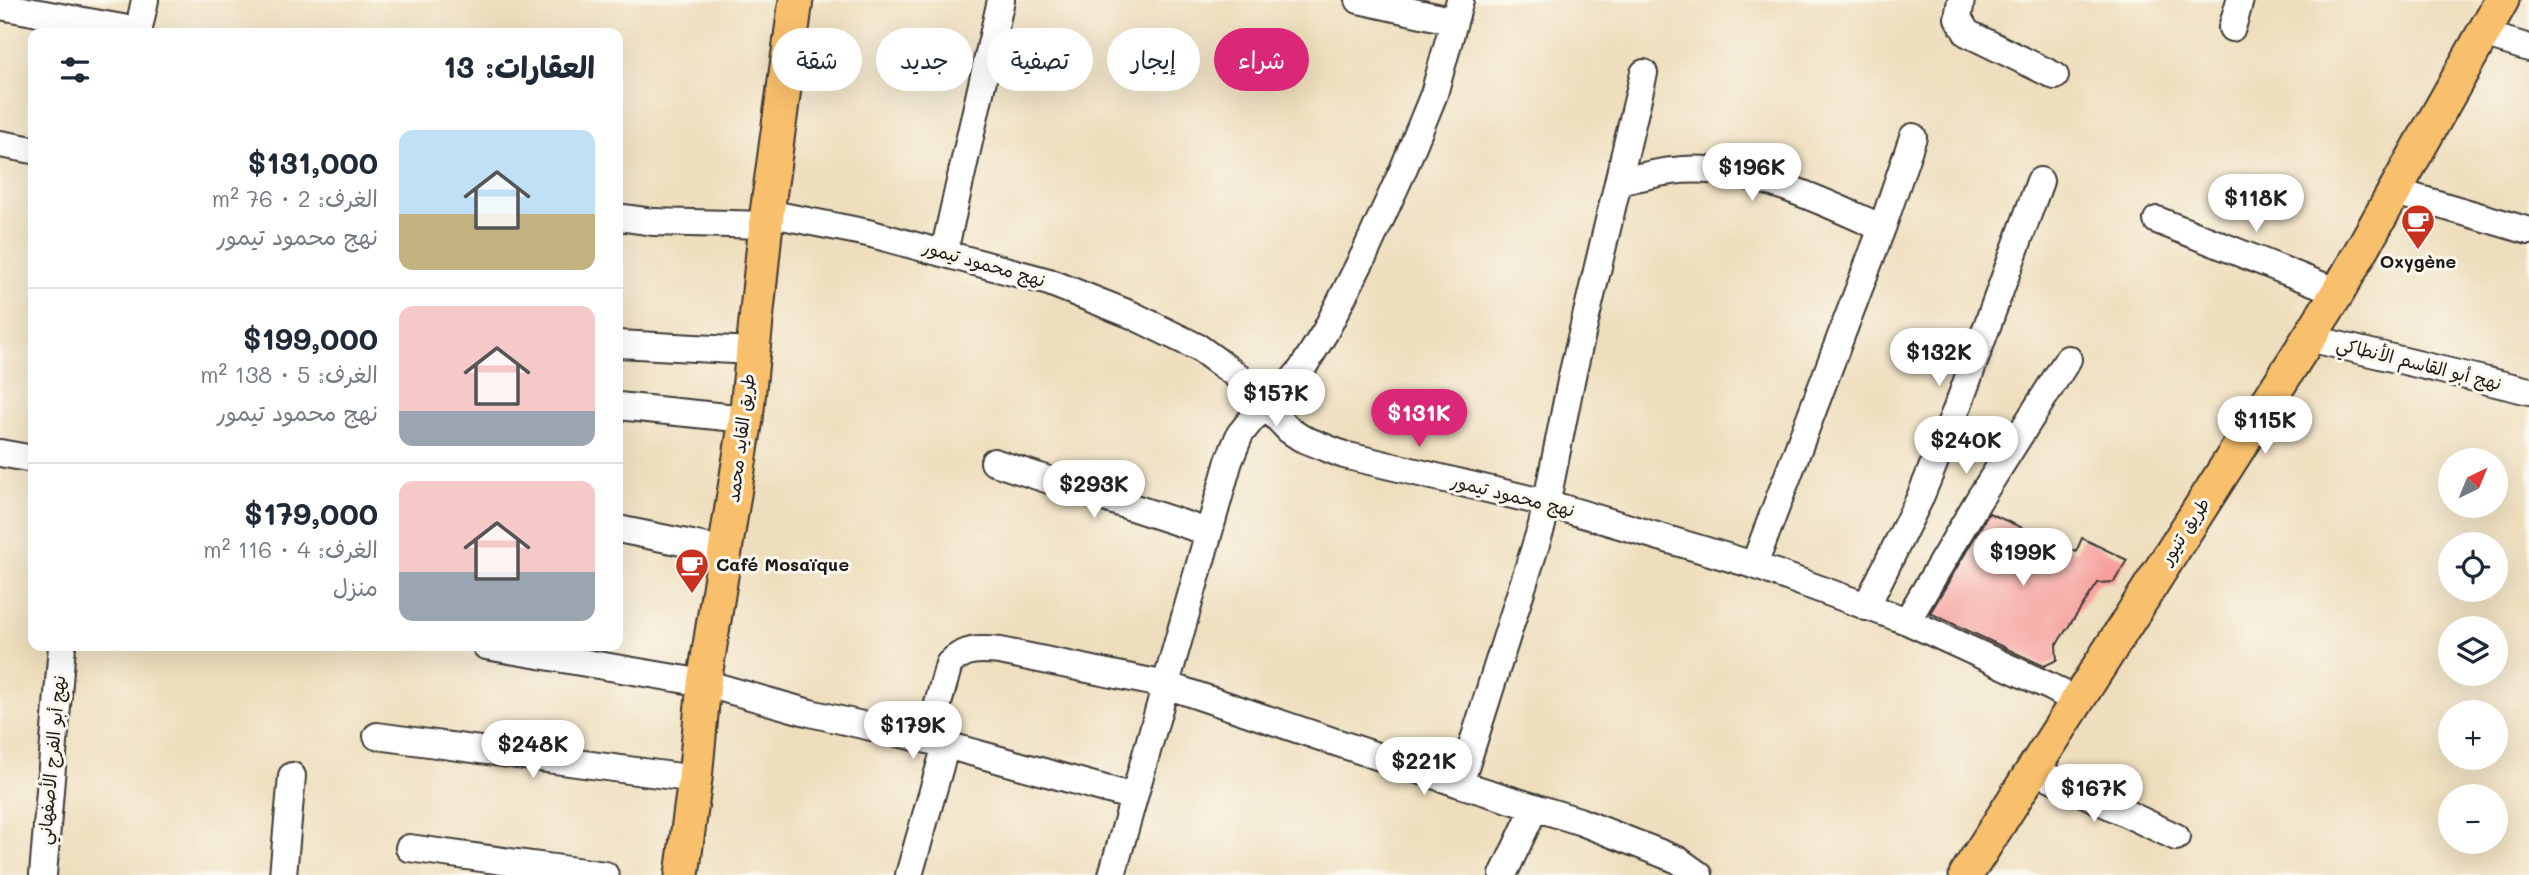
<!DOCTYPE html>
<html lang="ar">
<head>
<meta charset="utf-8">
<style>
  :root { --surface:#fff; --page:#f6f6f7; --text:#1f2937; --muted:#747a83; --line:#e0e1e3; --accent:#db2777 }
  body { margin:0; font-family:Mali,"Playpen Sans Arabic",sans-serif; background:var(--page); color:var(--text); direction:rtl; height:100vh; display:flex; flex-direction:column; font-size:26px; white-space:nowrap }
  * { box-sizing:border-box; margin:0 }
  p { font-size:23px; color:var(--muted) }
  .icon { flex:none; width:38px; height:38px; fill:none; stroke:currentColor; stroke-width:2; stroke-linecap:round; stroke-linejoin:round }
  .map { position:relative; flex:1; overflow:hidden; direction:ltr }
  .sheet { position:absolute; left:28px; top:28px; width:595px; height:623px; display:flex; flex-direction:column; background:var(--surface); border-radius:14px; box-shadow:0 7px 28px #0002; direction:rtl }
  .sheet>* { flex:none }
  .top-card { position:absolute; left:644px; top:28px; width:665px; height:63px; direction:rtl; display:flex; gap:14px }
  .needle { width:46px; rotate:43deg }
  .fabs { position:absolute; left:2438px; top:448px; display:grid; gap:14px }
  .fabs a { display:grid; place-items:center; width:70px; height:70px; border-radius:50%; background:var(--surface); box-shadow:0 7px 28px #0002; font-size:35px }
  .price { position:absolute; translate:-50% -60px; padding:0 16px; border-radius:24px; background:#fff; color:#222; font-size:23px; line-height:46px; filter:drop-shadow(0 2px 4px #0008) }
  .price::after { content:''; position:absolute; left:50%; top:42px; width:21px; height:16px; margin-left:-10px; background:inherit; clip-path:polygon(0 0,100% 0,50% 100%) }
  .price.selected { background:var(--accent); color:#fff }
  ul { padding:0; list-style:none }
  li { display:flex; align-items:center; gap:21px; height:175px; padding:0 28px }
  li+li { border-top:2px solid var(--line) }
  li span { display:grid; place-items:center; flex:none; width:196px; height:140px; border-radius:14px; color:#555 }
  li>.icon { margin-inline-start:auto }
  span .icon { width:84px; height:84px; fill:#fffc; stroke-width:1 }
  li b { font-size:30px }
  h2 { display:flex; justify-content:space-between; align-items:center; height:84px; padding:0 28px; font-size:30px }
  .tag { padding:0 24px; border-radius:32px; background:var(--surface); box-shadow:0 7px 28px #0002; font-size:24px; line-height:63px }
  .tag.selected { background:var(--accent); color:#fff }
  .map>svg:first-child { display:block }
  .building { fill:#f6a19e }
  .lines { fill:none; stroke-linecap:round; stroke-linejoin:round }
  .minor-casing { stroke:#3c3934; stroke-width:30 }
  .major-casing { stroke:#3c3934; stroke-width:37 }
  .minor { stroke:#fff; stroke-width:26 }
  .major { stroke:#f8bf6c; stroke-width:33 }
  .labels { text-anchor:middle; stroke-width:6; stroke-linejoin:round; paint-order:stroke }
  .poi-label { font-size:18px; font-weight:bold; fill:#1c1c1c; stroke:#fbf7ec }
  .street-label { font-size:18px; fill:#1c1c1c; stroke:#fbf7ec }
</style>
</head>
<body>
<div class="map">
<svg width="2529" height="875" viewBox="0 0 2529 875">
  <rect width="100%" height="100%" fill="#fbf7ec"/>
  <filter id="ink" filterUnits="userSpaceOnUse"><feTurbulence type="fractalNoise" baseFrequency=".0143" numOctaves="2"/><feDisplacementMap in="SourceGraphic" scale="14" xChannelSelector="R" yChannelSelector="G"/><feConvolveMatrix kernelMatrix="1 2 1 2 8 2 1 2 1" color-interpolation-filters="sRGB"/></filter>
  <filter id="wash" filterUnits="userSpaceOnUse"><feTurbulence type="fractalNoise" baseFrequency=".00686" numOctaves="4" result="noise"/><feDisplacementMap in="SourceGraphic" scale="28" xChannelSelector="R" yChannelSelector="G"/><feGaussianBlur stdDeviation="1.57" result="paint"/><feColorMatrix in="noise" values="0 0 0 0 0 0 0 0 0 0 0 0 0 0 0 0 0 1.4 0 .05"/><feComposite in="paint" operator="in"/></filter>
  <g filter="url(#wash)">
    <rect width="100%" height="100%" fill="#eedebd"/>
    <g id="blocks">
      <!-- building -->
      <path class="building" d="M1989 513 2076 552 2082 538 2127 560 2114 582 2098 583 2056 645 2057 660 2044 666 1930 613Z"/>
    </g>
  </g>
  <g filter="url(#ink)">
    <use href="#blocks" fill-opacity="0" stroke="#3c3934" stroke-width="2"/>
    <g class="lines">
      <!-- minor casing -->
      <g class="minor-casing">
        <path id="minor" d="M1359 0 1454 21
          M1961 0 1958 18 1967 33 2055 76
          M0 6 139 31
          M2232 28 2240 0
          M138 33 145 0
          M2483 34 2529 48
          M0 144 33 150
          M1619 182C1636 178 1654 173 1672 171 1741 161 1820 200 1882 228
          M2396 192 2529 231
          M767 213 868 233 1049 282 1132 315 1199 348 1235 374 1289 430 1301 438 1344 455 1546 503 1754 565 1907 621 2051 687 2076 701
          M618 217 653 222 767 225
          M2157 220 2338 292
          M944 252 1001 0
          M2309 338 2529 391
          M618 344 752 351
          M618 406 746 419
          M0 453 33 459
          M994 462 1208 532
          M618 529 726 551
          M1754 565 1882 228 1913 137
          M1866 607 1919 500 1959 403 2040 181
          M1907 621 1978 501 2068 359
          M486 646 704 683 810 713 928 740 1134 797
          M377 736 695 779
          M928 740 949 664C964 648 979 649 1000 651L1166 685 1460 784 1579 821 1678 860 1699 875
          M2032 769 2176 837
          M1460 784 1542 525 1572 376 1644 73
          M409 848 605 875
          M43 875 62 646
          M283 875 292 776
          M909 875 946 745
          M1112 875 1229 461 1240 434 1252 419 1287 387 1302 369 1325 332 1365 253 1403 170 1434 94 1460 0
          M1503 875 1535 807"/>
      </g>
      <!-- major casing -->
      <g class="major-casing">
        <path id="major" d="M682 875 695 779 704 683 746 419 767 213 796 0
          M1966 875 2338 292 2502 0"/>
      </g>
      <!-- minor -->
      <use href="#minor" class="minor"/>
      <!-- major -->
      <use href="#major" class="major"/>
    </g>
  </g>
  <!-- icons -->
  <defs>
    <g id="cafe-pin" transform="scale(1.75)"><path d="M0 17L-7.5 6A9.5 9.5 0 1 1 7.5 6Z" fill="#c8321e" stroke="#fbf7ec"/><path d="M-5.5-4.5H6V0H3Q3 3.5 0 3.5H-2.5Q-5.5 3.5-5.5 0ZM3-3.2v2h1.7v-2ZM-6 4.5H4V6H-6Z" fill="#fff"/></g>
  </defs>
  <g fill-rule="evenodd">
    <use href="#cafe-pin" x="2418" y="221"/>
    <use href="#cafe-pin" x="692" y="565"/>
  </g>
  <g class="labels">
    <!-- poi labels -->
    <g class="poi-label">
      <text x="2418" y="268">Oxygène</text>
      <text x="716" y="571" text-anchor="start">Café Mosaïque</text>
    </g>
    <!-- street labels -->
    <g class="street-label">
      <text transform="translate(984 264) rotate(16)" y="6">نهج محمود تيمور</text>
      <text transform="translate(2419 364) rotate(14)" y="6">نهج أبو القاسم الأنطاكي</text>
      <text transform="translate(741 438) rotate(-83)" y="6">طريق القايد محمد</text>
      <text transform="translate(1513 496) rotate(14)" y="6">نهج محمود تيمور</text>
      <text transform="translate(2185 531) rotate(-57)" y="6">طريق تنيور</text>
      <text transform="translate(52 760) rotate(-85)" y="6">نهج أبو الفرج الأصفهاني</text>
    </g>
  </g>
</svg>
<div class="fabs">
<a><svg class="needle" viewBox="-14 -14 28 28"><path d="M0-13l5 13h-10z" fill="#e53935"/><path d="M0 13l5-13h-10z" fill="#747a83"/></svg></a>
<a><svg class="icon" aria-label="locate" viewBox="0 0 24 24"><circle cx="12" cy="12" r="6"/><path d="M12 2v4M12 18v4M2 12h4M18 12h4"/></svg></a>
<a><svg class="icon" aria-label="layers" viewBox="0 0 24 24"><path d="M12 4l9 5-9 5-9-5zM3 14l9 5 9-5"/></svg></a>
<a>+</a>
<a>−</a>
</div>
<b class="price" style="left:1752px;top:203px">$196K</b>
<b class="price" style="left:2256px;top:234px">$118K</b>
<b class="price" style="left:1939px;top:388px">$132K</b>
<b class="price" style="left:1276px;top:429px">$157K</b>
<b class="price selected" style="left:1419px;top:449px">$131K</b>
<b class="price" style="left:2265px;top:456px">$115K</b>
<b class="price" style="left:1966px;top:476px">$240K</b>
<b class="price" style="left:1094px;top:520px">$293K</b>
<b class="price" style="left:2023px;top:588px">$199K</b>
<b class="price" style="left:913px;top:761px">$179K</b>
<b class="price" style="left:533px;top:780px">$248K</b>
<b class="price" style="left:1424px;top:797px">$221K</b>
<b class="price" style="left:2094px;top:824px">$167K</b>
<div class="top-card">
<a class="tag selected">شراء</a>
<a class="tag">إيجار</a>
<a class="tag">تصفية</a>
<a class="tag">جديد</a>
<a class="tag">شقة</a>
</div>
<section class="sheet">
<h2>العقارات: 13<svg class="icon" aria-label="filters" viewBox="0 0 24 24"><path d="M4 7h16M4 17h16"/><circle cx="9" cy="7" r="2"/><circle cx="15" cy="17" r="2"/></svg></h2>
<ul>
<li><span style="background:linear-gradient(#bfe0f5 60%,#c2b280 0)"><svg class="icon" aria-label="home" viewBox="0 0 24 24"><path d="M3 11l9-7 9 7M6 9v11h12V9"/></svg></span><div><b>$131,000</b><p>الغرف: 2 · 76 m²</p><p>نهج محمود تيمور</p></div></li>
<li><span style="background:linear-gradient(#f6c9c9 75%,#9aa5b1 0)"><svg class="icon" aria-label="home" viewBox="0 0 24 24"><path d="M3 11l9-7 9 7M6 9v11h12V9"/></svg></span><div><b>$199,000</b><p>الغرف: 5 · 138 m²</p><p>نهج محمود تيمور</p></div></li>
<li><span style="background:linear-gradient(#f6c9c9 65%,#9aa5b1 0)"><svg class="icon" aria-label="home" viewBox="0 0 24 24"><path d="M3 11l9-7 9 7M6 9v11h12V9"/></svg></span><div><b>$179,000</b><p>الغرف: 4 · 116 m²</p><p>منزل</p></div></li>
</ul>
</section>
</div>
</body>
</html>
